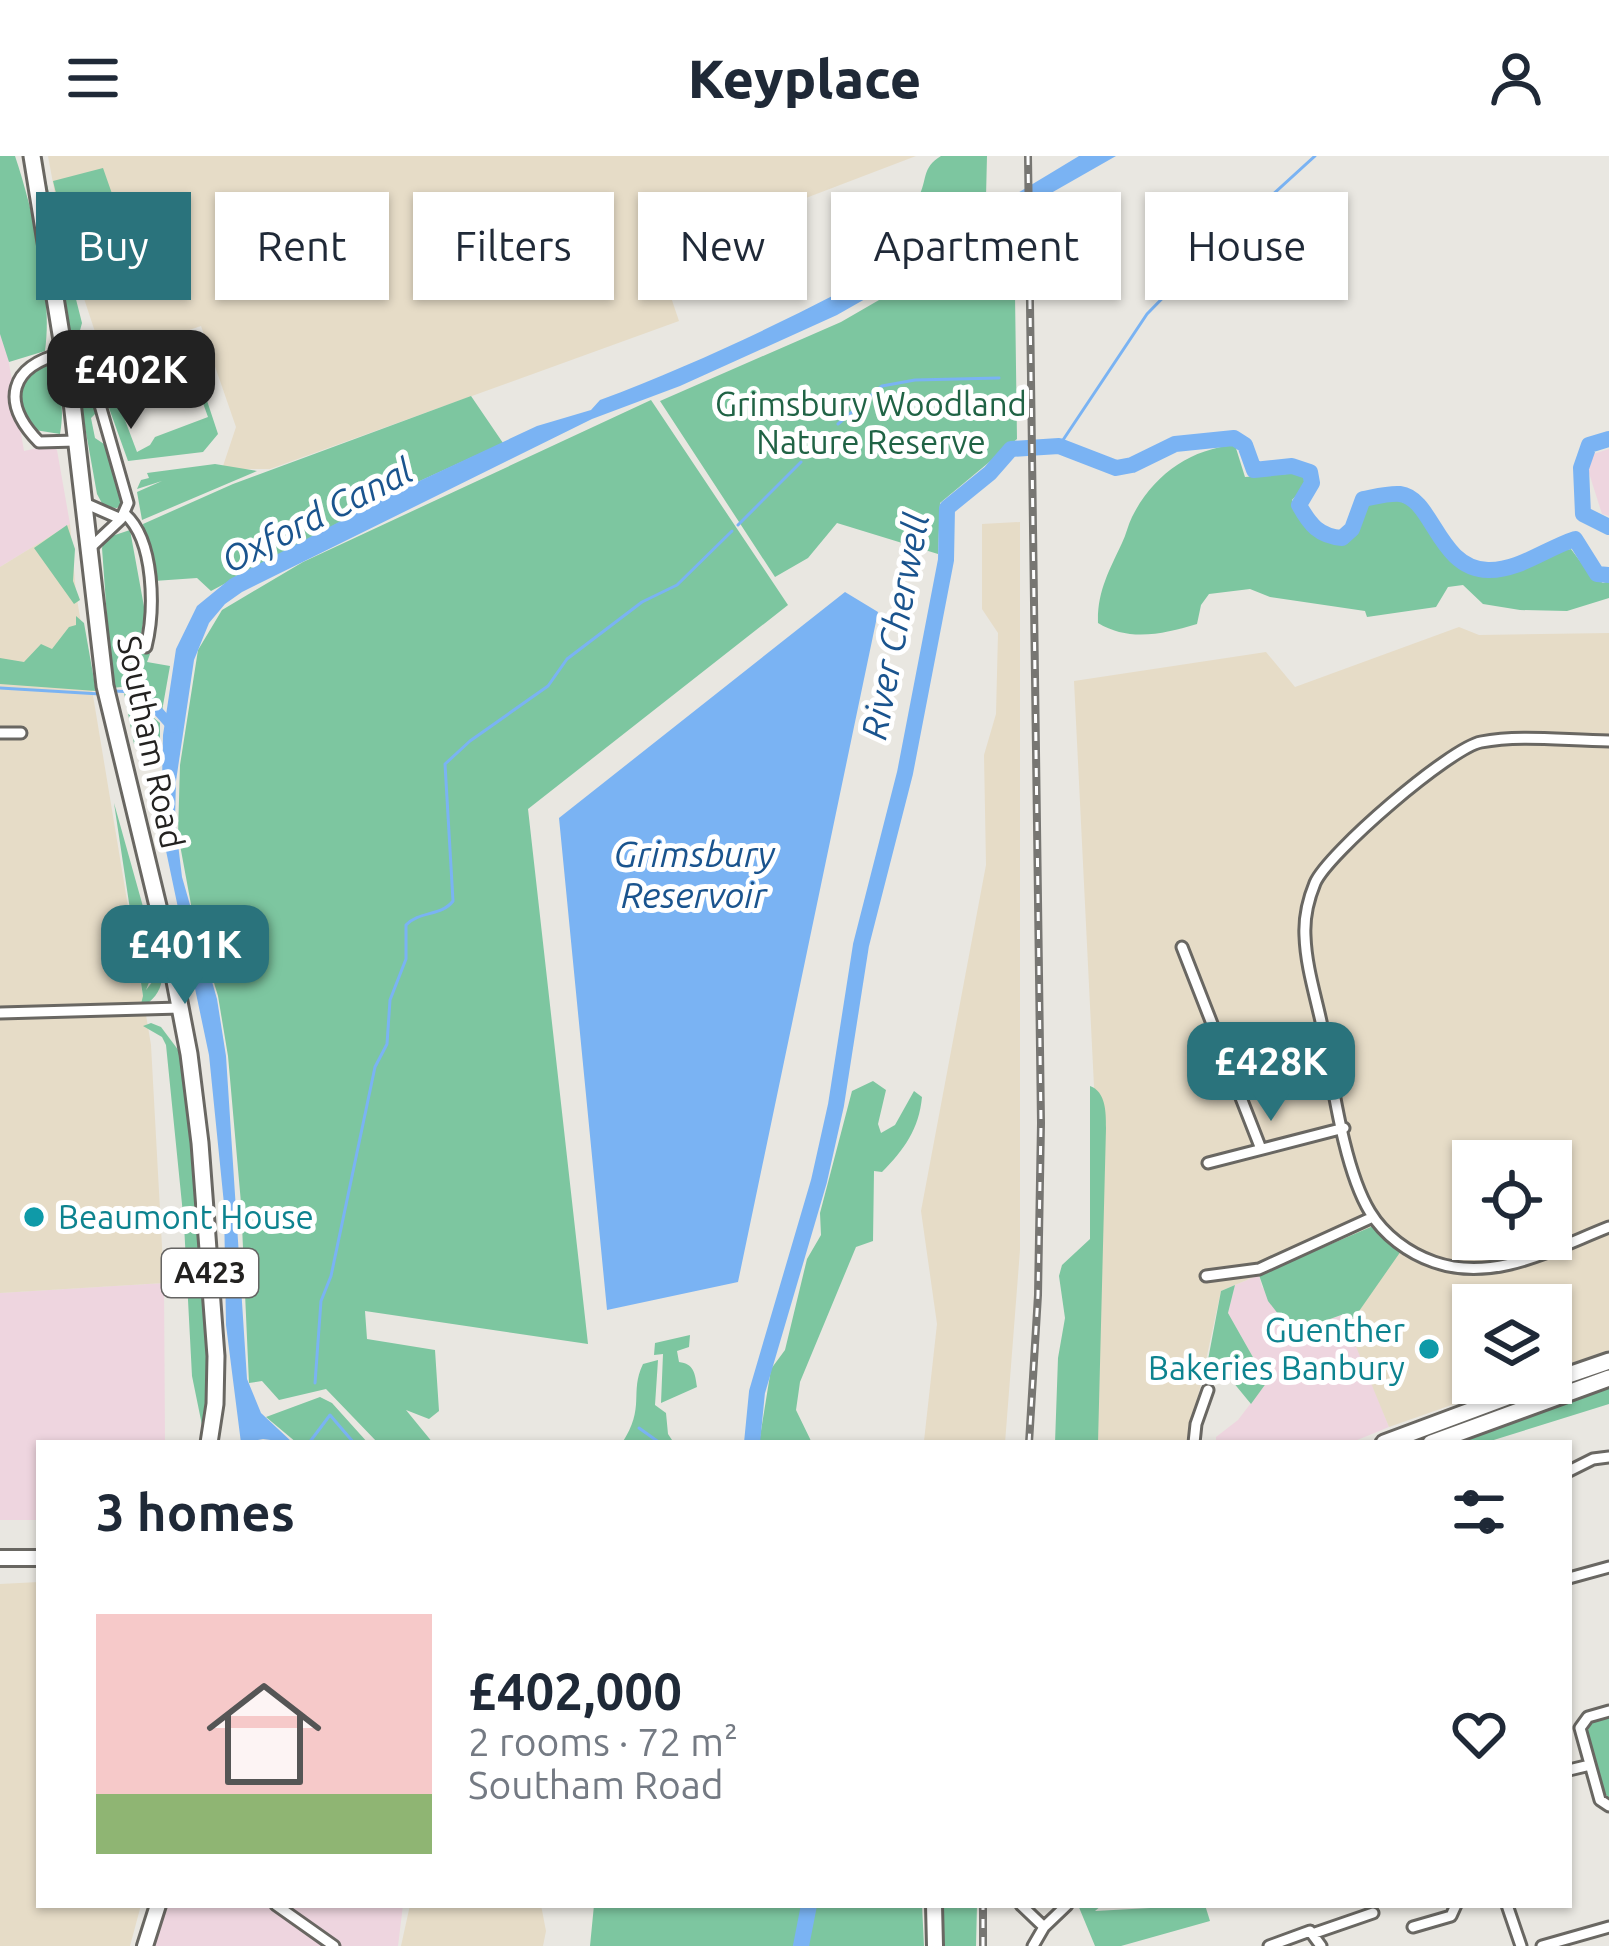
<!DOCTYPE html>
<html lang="en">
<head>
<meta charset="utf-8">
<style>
  :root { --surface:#fff; --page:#f2f2f3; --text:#1f2937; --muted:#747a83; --accent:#2a737c }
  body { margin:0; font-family:Ubuntu,sans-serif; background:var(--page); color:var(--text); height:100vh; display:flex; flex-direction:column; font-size:45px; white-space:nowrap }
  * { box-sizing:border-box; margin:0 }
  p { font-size:39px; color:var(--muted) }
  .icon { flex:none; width:66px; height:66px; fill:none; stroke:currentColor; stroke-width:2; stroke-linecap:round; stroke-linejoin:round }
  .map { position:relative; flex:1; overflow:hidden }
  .sheet { position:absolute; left:36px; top:1284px; width:1536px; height:468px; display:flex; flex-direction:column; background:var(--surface); border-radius:0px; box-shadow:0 3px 9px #0004 }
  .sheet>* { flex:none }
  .banner { position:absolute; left:36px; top:36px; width:1539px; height:108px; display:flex; gap:24px }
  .controls { position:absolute; left:1452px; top:984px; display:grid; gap:24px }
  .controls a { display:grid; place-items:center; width:120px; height:120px; border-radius:0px; background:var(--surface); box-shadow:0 3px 9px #0004; font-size:60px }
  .price { position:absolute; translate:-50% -102px; padding:0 27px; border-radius:24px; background:var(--accent); color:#fff; font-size:39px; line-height:78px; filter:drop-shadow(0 3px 6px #0008) }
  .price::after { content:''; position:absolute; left:50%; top:72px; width:36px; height:27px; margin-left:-18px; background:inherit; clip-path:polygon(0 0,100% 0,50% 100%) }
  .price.on { background:#222; color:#fff }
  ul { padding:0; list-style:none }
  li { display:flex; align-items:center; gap:36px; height:300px; padding:0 60px }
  li span { display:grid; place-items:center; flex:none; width:336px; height:240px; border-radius:0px; color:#555 }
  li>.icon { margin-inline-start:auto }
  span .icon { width:144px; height:144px; fill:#fffc; stroke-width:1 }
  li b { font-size:51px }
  h2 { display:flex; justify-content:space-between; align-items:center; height:144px; padding:0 60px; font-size:51px }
  .tag { padding:0 42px; border-radius:0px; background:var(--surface); box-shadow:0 3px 9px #0004; font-size:42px; line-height:108px }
  .tag.on { background:var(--accent); color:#fff }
  header { display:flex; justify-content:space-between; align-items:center; height:156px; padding:0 60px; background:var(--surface); font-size:54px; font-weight:800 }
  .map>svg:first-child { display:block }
  .commercial { fill:#eed5df }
  .industrial { fill:#e6dcc7; fill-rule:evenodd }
  .green { fill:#7dc6a0 }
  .water { fill:#7ab3f3 }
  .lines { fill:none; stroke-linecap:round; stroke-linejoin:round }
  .stream { stroke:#7ab3f3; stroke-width:3 }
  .canal { stroke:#7ab3f3; stroke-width:10 }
  .river { stroke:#7ab3f3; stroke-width:16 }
  .street-casing { stroke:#696762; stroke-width:15 }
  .primary-casing { stroke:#696762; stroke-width:20 }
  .highway-casing { stroke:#696762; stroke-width:21 }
  .street { stroke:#fff; stroke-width:9 }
  .primary { stroke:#fff; stroke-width:14 }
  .highway { stroke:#fff; stroke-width:15 }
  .rail-casing { stroke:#777672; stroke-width:8 }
  .rail { stroke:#fff; stroke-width:3; stroke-dasharray:9; stroke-linecap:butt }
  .culture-dot { fill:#0f9aa8; stroke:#fff; stroke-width:4.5 }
  .labels { text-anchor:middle; stroke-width:10; stroke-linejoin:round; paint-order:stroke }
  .shield { fill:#fff; stroke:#656463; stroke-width:3 }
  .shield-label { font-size:30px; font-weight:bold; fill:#232220 }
  .park-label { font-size:33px; fill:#206345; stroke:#fff }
  .street-label { font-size:33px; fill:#232220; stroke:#fff }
  .culture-label { font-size:33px; fill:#0d838f; stroke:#fff; text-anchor:start }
  .water-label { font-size:36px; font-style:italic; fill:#1a548e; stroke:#fff }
</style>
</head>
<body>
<header><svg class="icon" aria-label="menu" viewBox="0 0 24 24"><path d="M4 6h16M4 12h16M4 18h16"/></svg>Keyplace<svg class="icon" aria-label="person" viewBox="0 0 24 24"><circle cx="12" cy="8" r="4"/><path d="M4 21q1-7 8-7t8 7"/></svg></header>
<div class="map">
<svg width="1609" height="1790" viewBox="0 0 1609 1790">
  <rect width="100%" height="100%" fill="#e9e7e1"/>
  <!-- commercial -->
  <path class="commercial" d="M0 178 5 184 24 295 51 289 57 294 70 368 0 411Z
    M1609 293V360L1602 358 1588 314 1593 298Z
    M1259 1119 1262 1131 1302 1173 1345 1158 1389 1271 1350 1287H1216V1281L1238 1264 1267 1226 1228 1157 1235 1129Z
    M164 1127 165 1287H39V1364H0V1137Z
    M157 1749H403L398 1790H145Z"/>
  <!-- industrial -->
  <path class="industrial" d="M48 0H916L688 87 685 96 659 106 679 165 270 313H222L236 271 201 170 104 203 62 76Z
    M1020 366V1094L1005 1287H930L924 1285 937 1168 921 1055 986 709 984 599 996 558 998 477 982 453V368Z
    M70 368 76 437 151 889 164 1127 0 1137V411Z
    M1459 471 1479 479 1609 477V1194L1551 1214V1149H1473V1227H1514L1389 1271 1348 1171 1400 1095 1373 1070 1221 1135 1188 1287H1091L1095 951 1074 525 1266 496 1295 531ZM1473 1005H1551V1083H1473Z
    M39 1426V1749H141L130 1790H0V1428Z
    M410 1749H541L546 1775 543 1790H401Z"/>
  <!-- green -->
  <path class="green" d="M0 0H15C33 54 53 138 45 195L9 206 0 178Z
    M941 0H987L986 41 963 47 944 70 901 77C903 61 911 55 918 42 928 24 921 12 941 0Z
    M103 12 117 52 77 66 78 74 66 78 53 25Z
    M43 13 82 167 76 189 96 257 91 262 95 282 104 288 123 347 117 352 104 351 97 338 42 30Z
    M1014 66 1017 283 940 347 938 398 837 367 808 402 775 421 660 245 841 166Z
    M184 175 218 278 203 296 128 305 95 213 102 203 137 296 150 289 155 281 208 261 186 200 136 217 121 197Z
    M44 208H50C60 234 65 249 60 278L35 274 18 252 20 223Z
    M471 240 503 287 398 335 211 435 197 422 154 425 143 368 233 328Z
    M651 244 788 449 528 653 588 1188 365 1155 367 1183 435 1194 439 1255 429 1263 406 1254 433 1287H378L326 1233 279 1244 262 1225 249 1227 241 1047 228 900 218 840 192 754 178 678 180 609 198 494 222 454 303 406Z
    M1235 289 1245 321 1300 317 1308 327 1292 344C1301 366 1319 389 1345 383 1354 372 1357 360 1364 350 1373 339 1407 343 1415 354 1433 379 1439 404 1472 414 1510 425 1535 399 1571 393L1591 420 1603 427 1609 425V442L1567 455 1520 454 1483 448 1463 429 1448 431 1436 451 1367 461 1365 455 1270 441 1250 433 1209 438 1201 449 1197 468C1164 478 1129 486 1098 467 1097 436 1109 415 1122 387 1126 379 1128 369 1132 361 1153 319 1190 293 1235 289Z
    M215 308 257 315 142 364 137 336 162 325 137 333 141 324 149 322 147 317Z
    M67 369 75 393 73 425 80 444 74 448 34 392Z
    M130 374 145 456 138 495 150 498 147 506 170 510 162 555 132 532 138 512H134L130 530 112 532 102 392 106 382Z
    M76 460 84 467 96 535 0 528V502L24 506 41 488 52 493 69 471 76 469Z
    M124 537 160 567V590L134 588Z
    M114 647 154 790 155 811 146 834 156 821 159 804C166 822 161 839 145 849L141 848 143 840Z
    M151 867 161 871 179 895 197 1025 209 1234 203 1274 192 1220 184 1068 166 889 162 881 143 870Z
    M873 925 886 934 878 968 881 977 895 969 914 935 922 941C919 973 904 994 882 1016L874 1015 873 1085 856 1091 800 1226 796 1254 812 1287H759L771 1213 785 1194 807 1103 821 1079 820 1057 852 935Z
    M1090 930C1106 936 1106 956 1106 972L1098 1287H1055L1058 1202 1065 1162 1059 1120 1062 1109 1090 1083Z
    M1373 1070 1401 1095 1348 1171 1344 1158 1302 1173 1289 1172 1268 1145 1259 1119Z
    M1235 1129 1228 1157 1267 1226 1251 1248 1228 1220 1204 1225 1221 1135Z
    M690 1179 689 1191 677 1195 679 1206C694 1208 695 1217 697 1231L661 1247 663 1198 654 1199 655 1187Z
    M658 1204 655 1249 666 1257 668 1278 674 1287H622C646 1251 629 1237 643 1208Z
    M1609 1228V1248L1484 1287H1449Z
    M320 1241 332 1247 368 1287H297L266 1261Z
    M1609 1559V1643C1596 1626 1582 1586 1590 1566Z
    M594 1749H922L924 1790H590Z
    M942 1749H977L976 1790H943Z
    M1078 1749H1102L1095 1755 1205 1749 1210 1765 1121 1790H1095Z"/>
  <!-- water -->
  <path class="water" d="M1079 0H1116L837 159 680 230 592 263 242 436 225 448 209 467 194 504 176 625 175 663 182 721 217 843 226 900 247 1223 261 1257 293 1287 263 1283 241 1287 226 1169 224 1048 209 899 161 671 163 579 176 493 197 450 230 423 398 335 537 270 591 254 600 244C768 181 927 93 1079 0Z
    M845 436 878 456 738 1126 607 1154 559 662Z"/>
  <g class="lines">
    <!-- stream -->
    <path class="stream" d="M838 268 882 230 915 224 999 222
      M1059 290 1147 158 1192 112 1315 0
      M738 369 801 306
      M0 532 100 538
      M115 535 133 536 151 547
      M315 1227 321 1145 331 1120 375 911 387 888 390 844 406 803V769C419 755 442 760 453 745L445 608 470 585 548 530 567 503 642 446 677 429 732 375
      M639 1272 660 1287
      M309 1287 330 1259 354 1287"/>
    <!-- canal -->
    <path class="canal" d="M151 547 173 572"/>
    <!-- river -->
    <path class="river" d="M1609 283 1589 289 1581 312 1583 358 1609 371
      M752 1287 757 1236 819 1025 836 949 861 789 905 617 946 404 947 352 990 317 1011 293 1059 290 1116 312 1132 309 1175 288 1234 282 1245 289 1254 314 1292 310 1310 316 1312 327 1299 349C1310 369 1319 380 1342 382L1352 373 1363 343C1374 341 1389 337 1400 338 1433 342 1438 413 1488 414 1518 415 1547 392 1575 383L1597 418 1609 419
      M801 1790 809 1749"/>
    <!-- street casing -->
    <g class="street-casing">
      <path id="street" d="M88 189 98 242 128 347 121 363 90 392
        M64 197C9 210 0 246 39 286L76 285
        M82 346 121 363
        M125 358C155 385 155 454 146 491
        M0 577H21
        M1609 585C1568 585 1521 578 1481 586 1450 592 1328 697 1315 727 1308 744 1304 762 1305 780 1306 811 1316 841 1322 870 1332 922 1343 1012 1370 1056 1384 1079 1408 1097 1434 1106 1494 1127 1553 1093 1609 1071
        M1182 791 1261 993
        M0 857 180 852
        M1208 1007 1344 972
        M1206 1120 1259 1113 1373 1061
        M1194 1287 1196 1268 1208 1234
        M1569 1315 1593 1303 1609 1301
        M1569 1422 1609 1411
        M1609 1555 1588 1561 1580 1572 1600 1644 1609 1650
        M1569 1614 1590 1609
        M276 1749 334 1790
        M1021 1749 1044 1771
        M1507 1749 1521 1790
        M1413 1771 1451 1760 1456 1749
        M1315 1777 1373 1757
        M1033 1790 1044 1771 1067 1749
        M1269 1790 1310 1775 1321 1790
        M1542 1790 1609 1771"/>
    </g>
    <!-- primary casing -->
    <g class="primary-casing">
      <path id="primary" d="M0 1402H39
        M934 1749 935 1790
        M145 1790 158 1749"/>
    </g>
    <!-- highway casing -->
    <g class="highway-casing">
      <path id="highway" d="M32 0 72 246 105 530 171 804 189 898 200 987 216 1200 215 1248 209 1287
        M1551 1225 1609 1205
        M1384 1287 1545 1227
        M1431 1287 1609 1222"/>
    </g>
    <!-- street -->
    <use href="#street" class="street"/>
    <!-- primary -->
    <use href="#primary" class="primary"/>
    <!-- highway -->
    <use href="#highway" class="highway"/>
    <!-- rail casing -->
    <g class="rail-casing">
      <path id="rail" d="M1028 0 1041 967 1038 1139 1029 1287
        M983 1790V1749"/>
    </g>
    <!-- rail -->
    <use href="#rail" class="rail"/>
  </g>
  <!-- markers -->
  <g class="culture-dot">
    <circle cx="34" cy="1061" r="12"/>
    <circle cx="1429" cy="1193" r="12"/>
  </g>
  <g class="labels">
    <!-- shield labels -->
    <rect class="shield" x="162" y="1093" width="96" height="48" rx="9"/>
    <g class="shield-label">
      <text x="210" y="1127">A423</text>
    </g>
    <!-- park labels -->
    <g class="park-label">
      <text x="871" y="260">Grimsbury Woodland<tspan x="871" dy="38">Nature Reserve</tspan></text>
    </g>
    <!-- street labels -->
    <g class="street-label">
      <text transform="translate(151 586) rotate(78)" y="12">Southam Road</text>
    </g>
    <!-- culture labels -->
    <g class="culture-label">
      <text x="58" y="1073">Beaumont House</text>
      <text x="1405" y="1186" text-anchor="end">Guenther<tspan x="1405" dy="38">Bakeries Banbury</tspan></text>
    </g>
    <!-- water labels -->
    <g class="water-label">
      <text transform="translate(317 359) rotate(-27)" y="13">Oxford Canal</text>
      <text transform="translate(895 470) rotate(-79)" y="13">River Cherwell</text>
      <text x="694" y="711">Grimsbury<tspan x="694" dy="41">Reservoir</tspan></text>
    </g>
  </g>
</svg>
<div class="controls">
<a><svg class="icon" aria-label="locate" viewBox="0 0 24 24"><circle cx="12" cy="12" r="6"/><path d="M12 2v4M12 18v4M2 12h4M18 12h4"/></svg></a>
<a><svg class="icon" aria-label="layers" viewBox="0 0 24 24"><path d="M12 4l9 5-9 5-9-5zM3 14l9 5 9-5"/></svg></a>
</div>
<b class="price on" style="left:131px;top:276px">£402K</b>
<b class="price" style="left:185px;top:851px">£401K</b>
<b class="price" style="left:1271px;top:968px">£428K</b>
<div class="banner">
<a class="tag on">Buy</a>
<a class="tag">Rent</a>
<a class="tag">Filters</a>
<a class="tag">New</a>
<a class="tag">Apartment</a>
<a class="tag">House</a>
</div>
<section class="sheet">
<h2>3 homes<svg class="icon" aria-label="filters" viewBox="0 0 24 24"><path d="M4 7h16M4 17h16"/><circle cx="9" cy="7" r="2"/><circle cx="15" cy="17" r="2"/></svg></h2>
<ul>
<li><span style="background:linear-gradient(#f6c9c9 75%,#8fb573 0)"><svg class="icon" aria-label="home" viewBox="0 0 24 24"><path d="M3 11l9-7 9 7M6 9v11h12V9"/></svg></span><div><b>£402,000</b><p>2 rooms · 72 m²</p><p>Southam Road</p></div><svg class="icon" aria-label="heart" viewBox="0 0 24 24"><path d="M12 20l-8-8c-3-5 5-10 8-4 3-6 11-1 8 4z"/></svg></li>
</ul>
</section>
</div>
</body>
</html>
